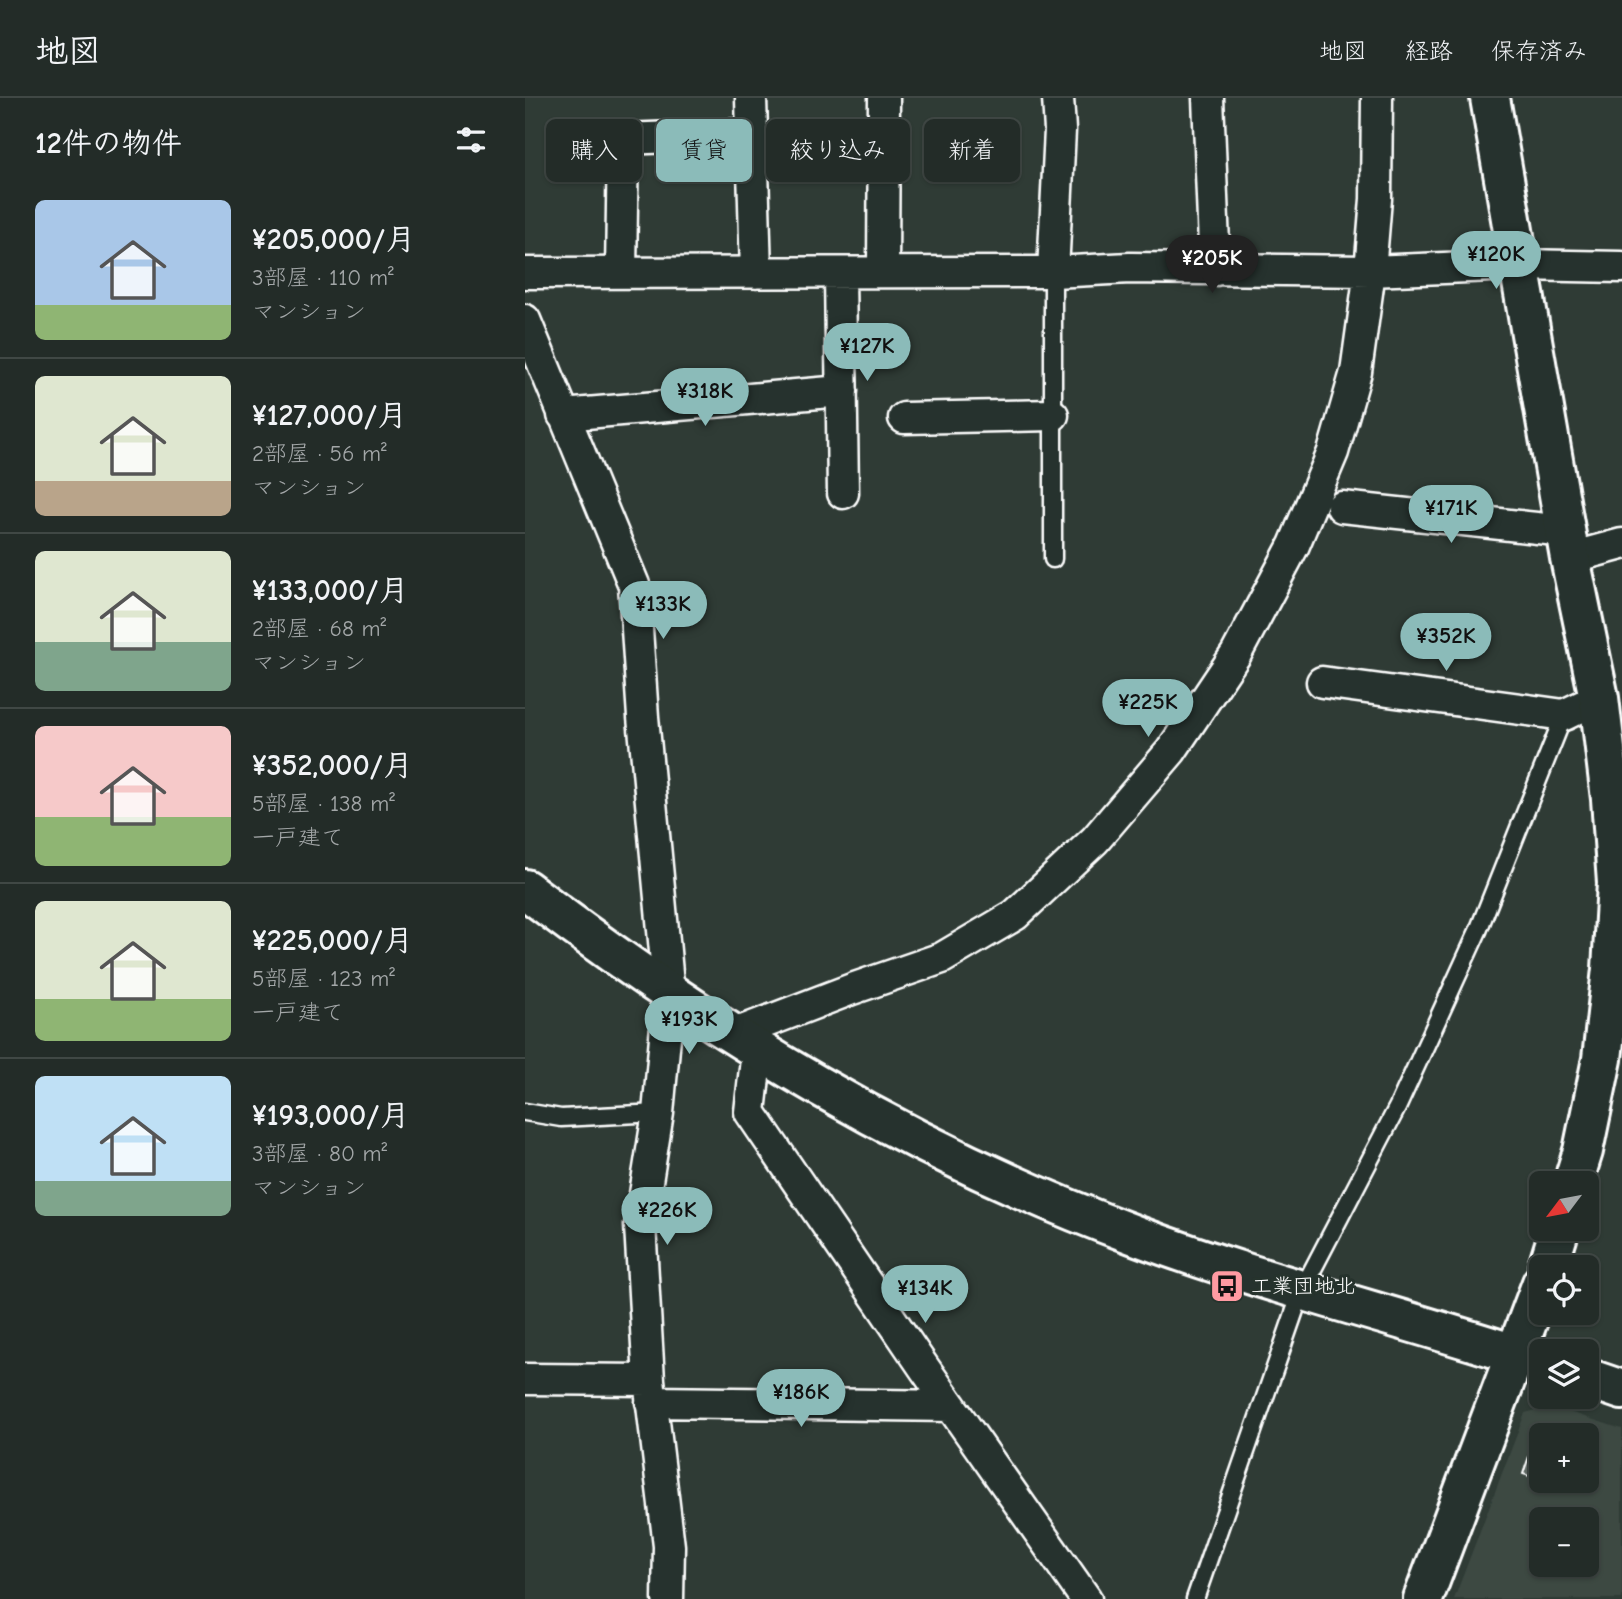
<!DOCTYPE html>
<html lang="ja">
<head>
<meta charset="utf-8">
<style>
  :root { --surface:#232c28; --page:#2f3834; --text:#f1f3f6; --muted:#a3a7a8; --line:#404845; --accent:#8bbbb9 }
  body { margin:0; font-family:"Comic Neue","Klee One",sans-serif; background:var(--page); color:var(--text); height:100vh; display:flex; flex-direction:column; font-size:26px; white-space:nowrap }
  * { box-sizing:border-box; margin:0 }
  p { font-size:23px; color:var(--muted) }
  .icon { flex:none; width:38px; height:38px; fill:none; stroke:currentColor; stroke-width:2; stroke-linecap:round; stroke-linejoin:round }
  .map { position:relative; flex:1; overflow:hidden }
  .side { display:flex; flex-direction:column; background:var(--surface); width:525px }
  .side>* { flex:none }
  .top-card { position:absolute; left:21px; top:21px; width:665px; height:63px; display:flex; gap:14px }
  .needle { width:46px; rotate:238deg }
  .controls { position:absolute; left:1004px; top:1073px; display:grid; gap:14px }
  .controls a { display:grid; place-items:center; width:70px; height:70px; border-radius:10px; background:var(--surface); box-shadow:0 2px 5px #0004,0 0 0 2px var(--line); font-size:35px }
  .price { position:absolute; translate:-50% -60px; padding:0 16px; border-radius:24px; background:var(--accent); color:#111; font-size:23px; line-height:46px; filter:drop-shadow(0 2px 4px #0008) }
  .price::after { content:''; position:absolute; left:50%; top:42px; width:21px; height:16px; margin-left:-10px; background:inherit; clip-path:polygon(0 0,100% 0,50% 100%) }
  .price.on { background:#222; color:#fff }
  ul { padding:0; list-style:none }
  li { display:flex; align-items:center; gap:21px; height:175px; padding:0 35px }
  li+li { border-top:2px solid var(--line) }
  li span { display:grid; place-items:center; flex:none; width:196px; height:140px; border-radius:10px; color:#555 }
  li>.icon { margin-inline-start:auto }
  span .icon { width:84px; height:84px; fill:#fffc; stroke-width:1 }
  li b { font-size:30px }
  h2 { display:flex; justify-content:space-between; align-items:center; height:84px; padding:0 35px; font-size:30px }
  .pill { padding:0 24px; border-radius:10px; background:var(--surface); box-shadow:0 2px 5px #0004,0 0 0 2px var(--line); font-size:24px; line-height:63px }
  .pill.on { background:var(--accent); color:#111 }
  header { display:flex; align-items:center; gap:42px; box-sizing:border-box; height:98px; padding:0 35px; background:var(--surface); border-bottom:2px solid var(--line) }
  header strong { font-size:33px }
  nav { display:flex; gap:38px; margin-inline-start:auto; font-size:24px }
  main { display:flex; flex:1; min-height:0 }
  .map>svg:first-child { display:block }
  .built { fill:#3c4842; fill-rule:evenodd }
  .building { fill:#5b6661; stroke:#fff; stroke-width:2 }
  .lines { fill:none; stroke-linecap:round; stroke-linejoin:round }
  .service-casing { stroke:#fff; stroke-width:21 }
  .minor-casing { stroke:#fff; stroke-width:35 }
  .tertiary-casing { stroke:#fff; stroke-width:44 }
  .service { stroke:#26332d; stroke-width:16 }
  .minor { stroke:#26332d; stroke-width:30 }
  .tertiary { stroke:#26332d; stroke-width:38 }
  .labels { text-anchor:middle; stroke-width:6; stroke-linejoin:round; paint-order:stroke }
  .poi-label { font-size:21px; fill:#fff; stroke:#26332d; text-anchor:start }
</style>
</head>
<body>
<header>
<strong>地図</strong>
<nav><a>地図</a><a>経路</a><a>保存済み</a></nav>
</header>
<main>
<section class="side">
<h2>12件の物件<svg class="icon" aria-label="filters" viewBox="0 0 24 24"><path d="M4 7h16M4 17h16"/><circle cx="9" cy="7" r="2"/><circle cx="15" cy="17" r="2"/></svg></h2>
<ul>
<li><span style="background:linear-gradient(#a9c7e8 75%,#8fb573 0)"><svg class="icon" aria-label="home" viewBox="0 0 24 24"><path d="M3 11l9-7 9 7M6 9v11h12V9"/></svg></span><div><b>¥205,000/月</b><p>3部屋 · 110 m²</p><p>マンション</p></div></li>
<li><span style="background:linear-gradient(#dfe7d0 75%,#b9a48a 0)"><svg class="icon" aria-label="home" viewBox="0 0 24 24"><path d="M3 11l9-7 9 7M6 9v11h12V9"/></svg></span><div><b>¥127,000/月</b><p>2部屋 · 56 m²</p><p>マンション</p></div></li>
<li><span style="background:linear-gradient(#dfe7d0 65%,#7fa58c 0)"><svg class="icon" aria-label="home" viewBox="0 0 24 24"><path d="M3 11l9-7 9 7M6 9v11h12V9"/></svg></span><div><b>¥133,000/月</b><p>2部屋 · 68 m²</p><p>マンション</p></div></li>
<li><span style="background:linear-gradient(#f6c9c9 65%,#8fb573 0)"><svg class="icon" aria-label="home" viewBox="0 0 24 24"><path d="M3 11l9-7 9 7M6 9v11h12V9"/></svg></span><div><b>¥352,000/月</b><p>5部屋 · 138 m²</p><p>一戸建て</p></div></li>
<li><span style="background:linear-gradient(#dfe7d0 70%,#8fb573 0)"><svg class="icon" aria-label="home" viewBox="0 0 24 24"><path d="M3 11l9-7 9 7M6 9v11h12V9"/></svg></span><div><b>¥225,000/月</b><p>5部屋 · 123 m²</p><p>一戸建て</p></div></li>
<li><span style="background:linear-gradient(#bfe0f5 75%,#7fa58c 0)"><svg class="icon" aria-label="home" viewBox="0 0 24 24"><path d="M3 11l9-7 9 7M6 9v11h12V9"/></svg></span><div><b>¥193,000/月</b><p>3部屋 · 80 m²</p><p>マンション</p></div></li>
</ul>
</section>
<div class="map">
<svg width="1097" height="1501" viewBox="0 0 1097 1501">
  <rect width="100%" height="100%" fill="#2f3b35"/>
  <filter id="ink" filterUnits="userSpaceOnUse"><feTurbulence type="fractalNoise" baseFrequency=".0143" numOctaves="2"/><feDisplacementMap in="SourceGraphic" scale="14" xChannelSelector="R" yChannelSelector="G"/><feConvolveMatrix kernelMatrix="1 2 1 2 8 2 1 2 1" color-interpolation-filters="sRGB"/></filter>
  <g filter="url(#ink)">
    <!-- built -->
    <path class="built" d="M1026 1308 1097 1331V1501H929L1000 1315ZM1017 1337H1062V1382H1017ZM1017 1421H1062V1466H1017Z"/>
    <!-- building -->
    <path class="building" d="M1008 1347 1017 1350V1382H1054L1050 1394 998 1376Z"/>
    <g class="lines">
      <!-- service casing -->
      <g class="service-casing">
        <path id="service" d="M528 174V461
          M0 1014 36 1020 133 1015
          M670 1501 777 1192 873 1008 953 833 1039 617"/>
      </g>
      <!-- minor casing -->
      <g class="minor-casing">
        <path id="minor" d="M226 0 231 175
          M683 0 690 172
          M358 174 359 0
          M528 174 535 32 533 0
          M0 175 528 174 605 170 845 173 993 167 1097 169
          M96 175 98 41 226 36
          M315 175 318 395
          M0 222 109 487 118 619 144 896 133 1015 115 1127 124 1282 144 1448 143 1501
          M38 317 317 293
          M379 320 528 317
          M817 409 1040 433
          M1045 460 1097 446
          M797 584 1039 617 1074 600
          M207 937 327 891 417 860 490 817 570 742 646 653 711 556 769 447 808 354 831 274 845 173 851 101 852 0
          M232 953 225 1014 400 1271 561 1501
          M0 1281 124 1282
          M126 1304 426 1308"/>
      </g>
      <!-- tertiary casing -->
      <g class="tertiary-casing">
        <path id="tertiary" d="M965 0 1045 460 1074 600 1086 701 1092 785 1087 871 1077 961 1058 1053 1048 1085
          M0 791C189 935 386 1054 610 1137 743 1187 882 1220 1017 1265
          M1023 1169 1035 1130
          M1062 1280 1097 1292
          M898 1501 1017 1185"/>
      </g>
      <!-- service -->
      <use href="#service" class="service"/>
      <!-- minor -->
      <use href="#minor" class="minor"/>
      <!-- tertiary -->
      <use href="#tertiary" class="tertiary"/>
    </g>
  </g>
  <!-- icons -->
  <defs>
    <g id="bus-square" transform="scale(1.75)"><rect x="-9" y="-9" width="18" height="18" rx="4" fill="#ff9aa2" stroke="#26332d"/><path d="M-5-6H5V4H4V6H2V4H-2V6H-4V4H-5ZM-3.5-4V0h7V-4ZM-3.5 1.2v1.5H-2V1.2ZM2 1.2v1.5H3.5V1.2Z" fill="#111"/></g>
  </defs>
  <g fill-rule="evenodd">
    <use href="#bus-square" x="702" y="1188"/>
  </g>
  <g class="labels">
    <!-- poi labels -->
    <g class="poi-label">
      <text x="726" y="1195">工業団地北</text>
    </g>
  </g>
</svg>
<div class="controls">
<a><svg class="needle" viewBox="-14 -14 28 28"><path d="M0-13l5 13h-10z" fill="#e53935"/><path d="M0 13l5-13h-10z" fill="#a3a7a8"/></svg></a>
<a><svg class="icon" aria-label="locate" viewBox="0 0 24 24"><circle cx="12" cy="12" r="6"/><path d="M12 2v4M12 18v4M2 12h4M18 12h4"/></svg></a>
<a><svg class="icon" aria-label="layers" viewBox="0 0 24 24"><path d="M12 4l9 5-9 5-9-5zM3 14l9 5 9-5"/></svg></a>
<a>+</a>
<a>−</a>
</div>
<b class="price" style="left:971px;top:193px">¥120K</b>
<b class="price on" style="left:687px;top:197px">¥205K</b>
<b class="price" style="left:342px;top:285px">¥127K</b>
<b class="price" style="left:180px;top:330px">¥318K</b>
<b class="price" style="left:926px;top:447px">¥171K</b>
<b class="price" style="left:138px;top:543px">¥133K</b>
<b class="price" style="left:921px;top:575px">¥352K</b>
<b class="price" style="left:623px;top:641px">¥225K</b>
<b class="price" style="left:164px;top:958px">¥193K</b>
<b class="price" style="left:142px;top:1149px">¥226K</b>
<b class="price" style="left:400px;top:1227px">¥134K</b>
<b class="price" style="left:276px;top:1331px">¥186K</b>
<div class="top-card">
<a class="pill">購入</a>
<a class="pill on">賃貸</a>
<a class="pill">絞り込み</a>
<a class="pill">新着</a>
</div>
</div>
</main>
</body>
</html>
